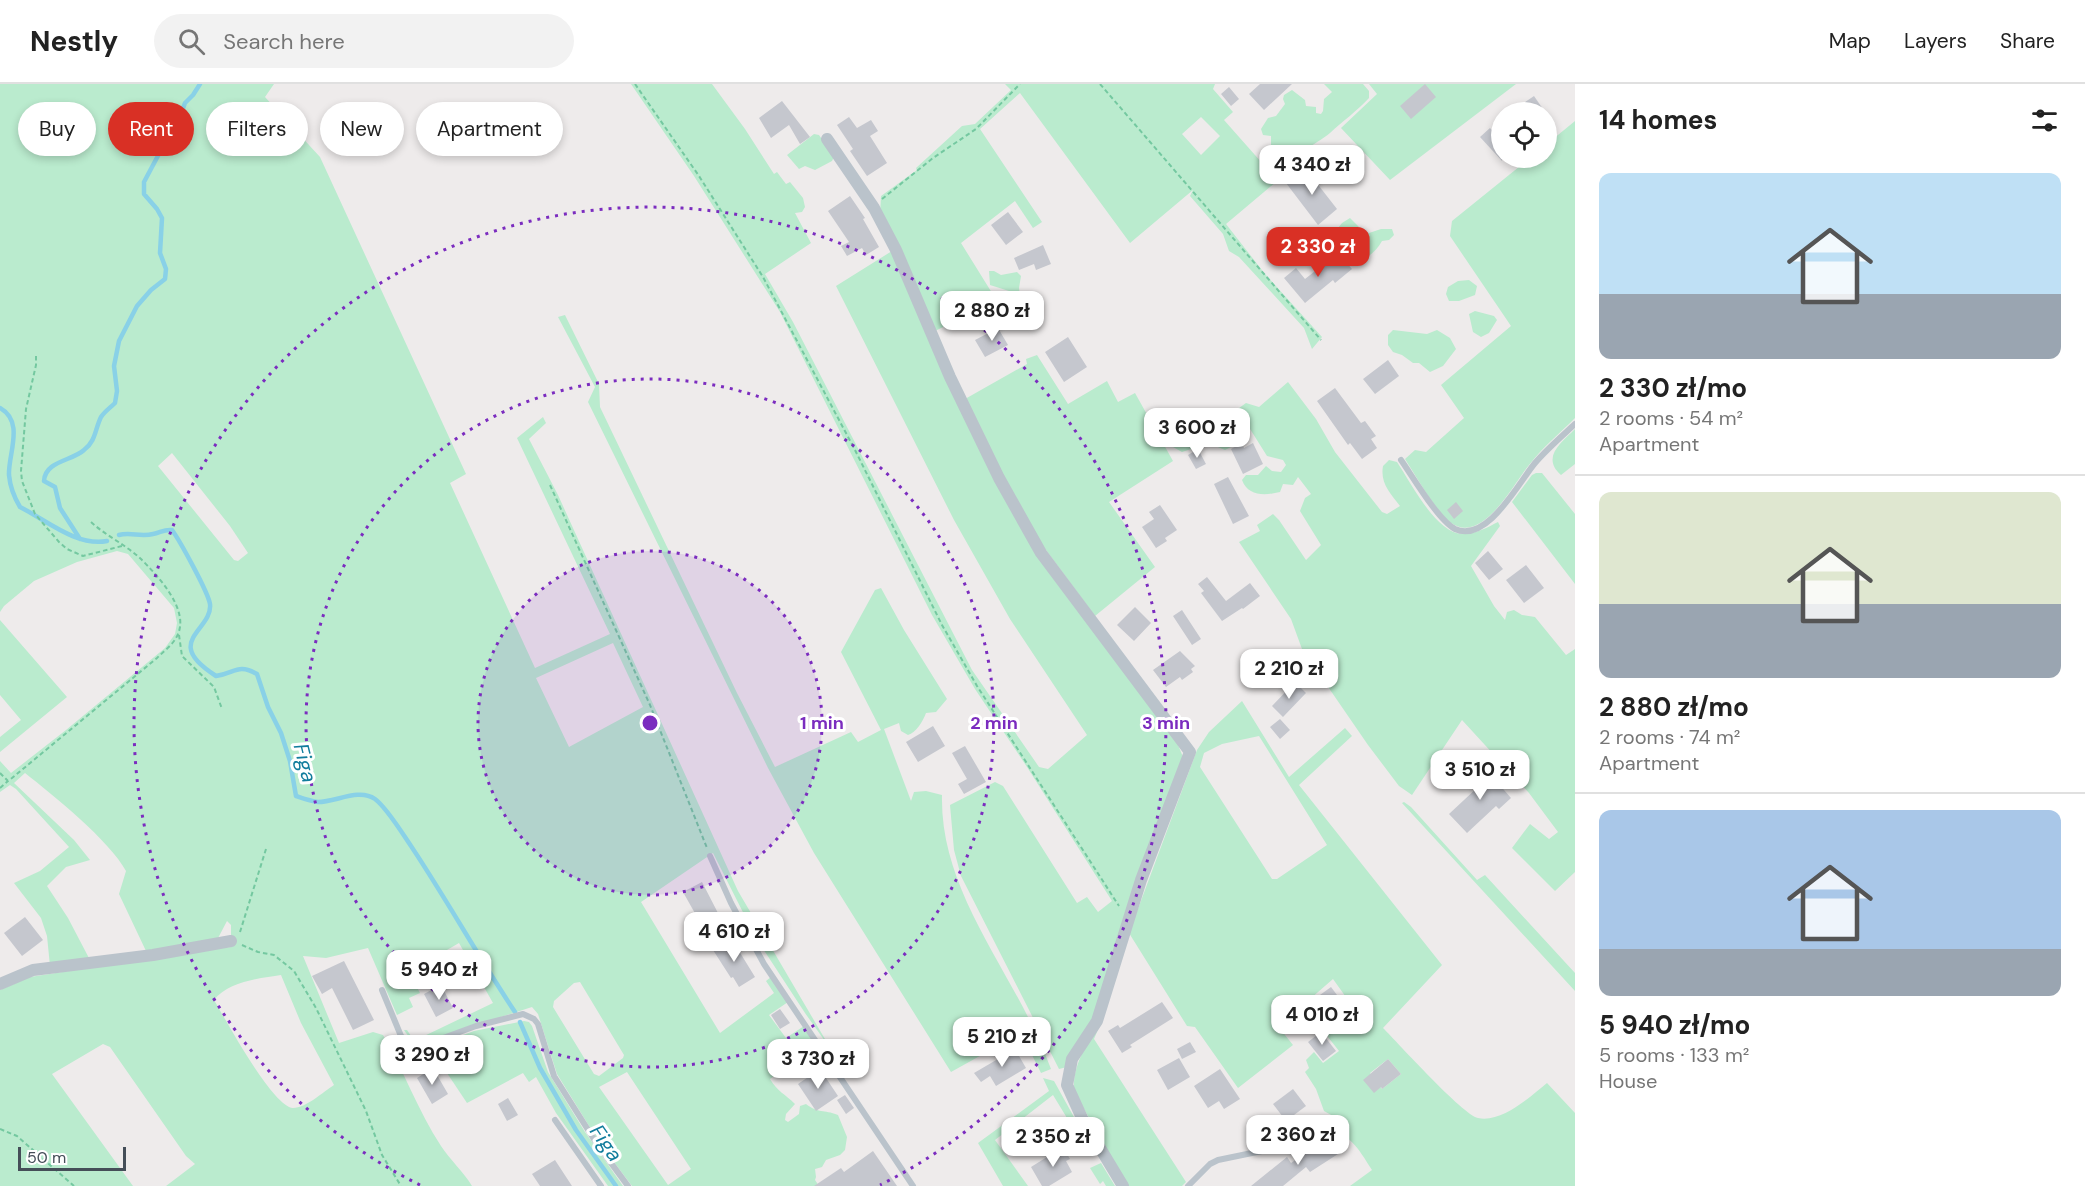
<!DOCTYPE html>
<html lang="en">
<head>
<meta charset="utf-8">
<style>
  :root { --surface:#fff; --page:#f2f2f2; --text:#222; --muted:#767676; --line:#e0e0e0; --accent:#d93025 }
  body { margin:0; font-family:"DM Sans",sans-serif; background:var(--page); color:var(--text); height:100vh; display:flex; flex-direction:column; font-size:22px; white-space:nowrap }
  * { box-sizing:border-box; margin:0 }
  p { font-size:20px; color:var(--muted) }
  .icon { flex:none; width:33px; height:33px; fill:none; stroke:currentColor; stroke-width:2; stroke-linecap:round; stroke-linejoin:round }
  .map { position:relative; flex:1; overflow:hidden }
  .panel { display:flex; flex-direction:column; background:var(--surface); width:510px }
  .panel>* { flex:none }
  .top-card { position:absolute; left:18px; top:18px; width:570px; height:54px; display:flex; gap:12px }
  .controls { position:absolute; left:1491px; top:18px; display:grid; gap:12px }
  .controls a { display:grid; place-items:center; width:66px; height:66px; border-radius:50%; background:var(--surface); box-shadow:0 3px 9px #0003; font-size:30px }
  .scale { position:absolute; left:18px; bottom:15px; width:108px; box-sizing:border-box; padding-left:6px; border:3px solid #454e58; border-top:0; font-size:16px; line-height:21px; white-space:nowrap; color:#454e58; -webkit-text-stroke:4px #fff; paint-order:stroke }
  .price { position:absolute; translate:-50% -51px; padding:0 14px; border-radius:12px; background:#fff; color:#222; font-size:20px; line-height:39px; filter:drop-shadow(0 2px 3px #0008) }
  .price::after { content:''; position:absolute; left:50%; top:36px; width:18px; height:14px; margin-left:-9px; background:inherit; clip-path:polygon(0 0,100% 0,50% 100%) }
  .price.selected { background:var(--accent); color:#fff }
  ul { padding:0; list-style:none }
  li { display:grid; align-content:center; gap:12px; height:318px; padding:0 24px }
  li+li { border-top:2px solid var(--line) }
  li span { display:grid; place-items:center; height:186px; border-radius:12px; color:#555 }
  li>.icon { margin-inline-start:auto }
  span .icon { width:108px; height:108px; fill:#fffc; stroke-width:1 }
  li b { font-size:26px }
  h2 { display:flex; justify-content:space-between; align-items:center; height:72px; padding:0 24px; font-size:26px }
  .tag { padding:0 21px; border-radius:27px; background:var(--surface); box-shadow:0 3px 9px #0003; font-size:21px; line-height:54px }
  .tag.selected { background:var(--accent); color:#fff }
  header { display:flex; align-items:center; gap:36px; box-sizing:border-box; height:84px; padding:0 30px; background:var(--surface); border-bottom:2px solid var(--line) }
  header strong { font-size:28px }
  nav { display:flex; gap:33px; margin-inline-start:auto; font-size:21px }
  .search { width:420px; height:54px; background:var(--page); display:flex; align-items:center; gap:15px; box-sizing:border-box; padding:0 21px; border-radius:33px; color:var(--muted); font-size:22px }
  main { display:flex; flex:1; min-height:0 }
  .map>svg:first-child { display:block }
  .green { fill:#baebce; fill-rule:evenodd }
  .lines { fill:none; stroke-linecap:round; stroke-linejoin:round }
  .stream { stroke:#89d1e7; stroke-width:4.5 }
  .building { fill:#c5c7ce }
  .path { stroke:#74c8a0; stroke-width:2; stroke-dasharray:4.5 3; stroke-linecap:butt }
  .lane { stroke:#bac3cb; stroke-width:6 }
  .street { stroke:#bac3cb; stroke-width:12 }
  .ring { fill:none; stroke:#7b2cbf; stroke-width:3; stroke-dasharray:3 6 }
  .labels { text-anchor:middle; stroke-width:6; stroke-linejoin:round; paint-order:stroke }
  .water-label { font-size:21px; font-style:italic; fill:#127d9d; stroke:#fff }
  .centre { fill:#7b2cbf; stroke:#fff; stroke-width:3 }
  .ring-label { font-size:18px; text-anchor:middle; font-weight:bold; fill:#7b2cbf; stroke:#fff; stroke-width:6; stroke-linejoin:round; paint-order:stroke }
</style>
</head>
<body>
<header>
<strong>Nestly</strong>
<div class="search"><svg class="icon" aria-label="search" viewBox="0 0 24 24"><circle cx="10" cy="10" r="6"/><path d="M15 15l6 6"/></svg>Search here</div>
<nav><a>Map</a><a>Layers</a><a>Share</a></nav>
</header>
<main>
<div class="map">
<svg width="1575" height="1102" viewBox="0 0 1575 1102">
  <rect width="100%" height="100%" fill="#eeebeb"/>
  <!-- green -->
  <path class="green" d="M0 0H274L265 13 320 73 466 390 450 399 535 584 610 550 517 354 543 333 546 339 529 355 558 411 738 807 832 967 805 929 756 854 713 769 641 818 720 949 774 909 766 897 771 893 788 918 769 931 786 954 804 942 817 961 770 995C778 1008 785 1010 795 1020L786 1030 785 1036 788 1038 799 1030 800 1022 806 1020C819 1030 823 1025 838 1031L847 1053 845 1066 840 1071 826 1076 822 1083 815 1085 816 1093 815 1096 819 1102H632L599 1058 557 990 538 930 532 923 426 957C415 959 410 955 404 946H407L411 952 420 954 493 919 459 859 409 888 420 909 409 914 413 923 397 931 368 864 326 874 303 872 339 959 373 948 383 951C404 987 418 1027 441 1062 450 1076 463 1087 472 1102H166L195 1080 186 1072 110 963 103 960 52 990 133 1102H0V906L30 893 211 865 231 863V841L227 837 217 856 146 867 119 810 126 787C110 757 53 711 25 689L14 699 74 756 90 776 66 783 47 802 68 834 90 876 50 882 47 852 41 834 14 799 40 787 69 763 16 705 10 701 0 708V677L11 689 66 646 165 564 175 550 177 539 174 524 128 470 117 467 77 478 34 497 4 522 0 528ZM172 369 230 442 248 469 238 477 234 476 158 382ZM613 559 643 623 569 663 536 594ZM281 891 301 939 334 1001C323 1008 306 1024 293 1024 272 1022 226 936 214 916 228 898 260 894 281 891ZM580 898 624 971 623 974 599 992 594 990 553 923 554 917 574 899ZM627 988 691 1085 668 1101 599 1003Z
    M631 0H712L745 45 774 90 777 88 786 100 790 98 803 114 805 123 802 128 795 129 811 159 765 190 793 238 972 586 1039 683 1048 685 1087 651 1010 535 954 436 836 202 892 167 995 395 1176 656 1183 673 1099 926 1067 983 1059 985 961 792 954 766 950 721 995 698 1003 702 1077 819 1087 813 1098 828 1112 817 1027 683 975 605 932 531 780 228 694 92Z
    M1005 0H1215L1213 5 1233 28 1224 36 1270 88 1281 79 1289 87 1226 140 1265 190 1322 253 1312 265 1304 244 1239 173 1229 167 1223 150 1190 112 1193 106 1130 159 1020 9 980 45 1042 138 1033 144 1015 117 961 159 997 217 935 247 880 131 881 112 917 86 916 84 962 42 975 40 1011 6ZM1201 33 1220 52 1201 71 1182 50Z
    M1324 0H1363L1369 7V14C1357 27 1343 37 1330 49 1317 60 1302 64 1294 80L1289 82 1281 75 1271 62V52L1263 51 1261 45 1268 34 1276 32 1285 20 1283 15 1284 11 1292 6 1305 16 1306 22 1316 23V29L1321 30 1323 27 1324 15 1332 8Z
    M1369 0H1516L1390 96 1341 44 1377 10Z
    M1575 37V334C1560 349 1542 364 1529 381 1514 399 1483 461 1451 439 1436 428 1416 392 1405 375L1415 366 1426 368 1464 334 1441 301 1511 242 1450 152 1452 137 1530 74H1546L1547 60Z
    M814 50 819 51 834 73 832 77 815 86 805 82 799 85 787 71Z
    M1350 134 1366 150 1381 145H1392L1394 151 1389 156 1382 157C1375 169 1364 179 1350 175L1344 163 1348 159 1339 155 1334 149 1342 139Z
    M989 187H994L1001 191 1017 188 1021 192 1019 204 1020 212 1014 214 1009 207 990 201Z
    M1469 196 1477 202 1475 211 1459 217H1449L1446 210 1448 203 1458 197Z
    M1475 227 1494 232 1497 236 1489 249 1481 253 1473 248 1469 230Z
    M565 231 599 300 600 323 737 609 775 683 851 648 858 658 881 646 841 568 875 506 881 504 904 546 947 615 936 628 926 629C923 637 916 649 908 651L901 647 899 639 884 645 911 717 914 708 926 707 942 711C940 796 995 866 1031 939 1039 954 1045 970 1051 985L1041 989 1021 949 951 988 814 769 768 684 588 318 595 303 558 233Z
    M1393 246 1427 250 1437 246 1450 254 1456 265 1443 282 1430 288 1419 279H1413L1402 271 1393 268 1388 261V251Z
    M1037 271 1068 320 1107 297 1118 318 1135 309 1173 377 1109 418 1155 483 1095 532 1043 462 1010 409 965 315 1027 280 1026 275Z
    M1288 298 1316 335 1335 368 1382 428 1387 430 1400 422C1390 409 1380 399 1383 382L1389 376 1397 378C1411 399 1436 449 1462 450 1474 451 1488 443 1498 438L1500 442 1471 482 1494 522 1505 536 1507 528 1514 526 1522 531 1535 533 1566 571 1575 565V788L1555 807 1512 764 1530 740 1549 755 1558 748 1529 709 1462 636 1412 711 1399 702 1368 661 1302 565 1291 535 1239 458 1260 447 1257 441 1273 430 1279 436 1306 476 1321 461 1300 427 1305 414 1311 410 1298 393 1293 401 1283 400 1280 408C1264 412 1248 412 1242 396L1246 391H1258L1266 382 1272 387 1281 388 1286 381 1283 376 1267 372 1245 337C1235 337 1230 339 1225 349L1238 352 1241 358 1225 366 1213 361 1207 352 1210 345 1246 319 1259 323Z
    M1179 340C1192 340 1197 345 1201 357L1197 363 1182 368 1173 363C1167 353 1170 347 1179 340Z
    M1575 345V380L1561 391C1541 373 1561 359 1575 345Z
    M1536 389H1542L1575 430V500L1512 418 1532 391Z
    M0 536 67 613 0 668V653L21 636 0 611Z
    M1242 617 1289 693 1345 644 1352 652 1299 701 1442 881 1383 944C1398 959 1463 1031 1478 1034 1502 1039 1530 1013 1547 999L1575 1029V1102H1350L1372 1086C1357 1062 1351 1052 1323 1040L1333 1032 1324 1027 1316 1005 1305 988 1309 984 1306 976 1314 968 1323 979 1339 967 1324 948 1329 934 1341 928 1345 917 1348 916 1333 895 1310 915 1304 916 1291 945 1281 946 1293 961 1238 1004 1195 943 1187 942 1129 849 1197 666 1209 648ZM1259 652 1327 761 1277 795H1272L1200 683 1204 669 1222 660ZM1388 975 1401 990 1382 1005 1370 989Z
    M1404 718 1411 723 1477 796 1485 791 1575 889V907L1402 719Z
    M1105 929 1094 955 1186 1098 1182 1102H1127L1074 1007C1072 978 1091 954 1105 929Z
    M524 937 529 938 532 942 548 988 585 1048 623 1102H608L556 1029 536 993 529 998 523 989 467 1019 441 980 453 972 444 958 474 947Z
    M1043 994 1054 997 1090 1062 1081 1068 1079 1065 1084 1062 1053 1011 995 1056 1028 1102H1003L978 1059 1049 1007Z
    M1101 1079 1115 1102H1106L1103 1097 1100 1100 1090 1084Z"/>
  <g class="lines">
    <!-- stream -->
    <path class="stream" d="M0 324C25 338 8 370 9 391 10 402 14 413 20 423 46 436 77 463 107 457
      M119 451C130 448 141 453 153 450 160 449 164 445 172 446 180 457 208 508 210 520 213 547 161 557 216 592 235 589 238 579 257 590L268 623 281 649 290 677 296 712C302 714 310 717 318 718 336 718 359 704 375 715 387 724 402 749 411 762 447 816 479 874 515 928
      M80 455 60 424 55 403 44 397C45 377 72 377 84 366 96 357 95 345 101 333 105 327 110 324 115 319L117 307 114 282 119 257 137 222 151 206 165 195 166 185 160 169 162 134 157 125 144 110V98L160 68 173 51 185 19 193 11 200 0
      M520 938 540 984 576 1046 616 1102"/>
  </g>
  <!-- building -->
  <path class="building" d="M1260 0H1292L1264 26 1249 10Z
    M1425 0 1436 13 1411 35 1400 22Z
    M1229 3 1239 15 1231 22 1221 10Z
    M1534 12 1545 28H1510Z
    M782 17 810 53 800 60 789 41 771 54 759 34Z
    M849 33 857 44 871 36 878 47 870 52 887 79 867 92 850 67 853 65 837 41Z
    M1490 44 1502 57V77L1480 53Z
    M1305 84 1337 125 1318 141 1286 99Z
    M850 112 865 134 863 135 879 163 866 171 862 164 847 172 841 162 849 158 828 127Z
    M1008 128 1023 148 1006 161 991 141Z
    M1043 161 1051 180 1036 186 1034 180 1019 186 1014 174Z
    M1338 169 1352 185 1335 199 1333 196 1305 219 1284 194 1296 184 1305 195Z
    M998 244 1008 261 985 273 975 256Z
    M1068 253 1087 283 1064 298 1045 268Z
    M1388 276 1399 292 1375 310 1363 295Z
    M1335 304 1361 339 1365 337 1376 352 1371 355 1377 364 1362 375 1350 359 1348 361 1317 317Z
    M1242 359 1244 364 1253 359 1263 380 1243 390 1231 365Z
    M1198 365 1206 380 1196 385 1188 371Z
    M1228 393 1249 432 1233 440 1214 400Z
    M1456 418 1463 427 1454 435 1447 426Z
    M1160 421 1177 446 1165 454 1167 457 1156 464 1142 443 1154 435 1149 428Z
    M1488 467 1503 485 1489 496 1475 479Z
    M1526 481 1544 504 1524 519 1506 496Z
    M1207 493 1226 517 1250 499 1260 512 1243 525 1242 524 1222 537 1201 509 1204 507 1198 500Z
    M1135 523 1151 539 1134 557 1117 541Z
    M1182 526 1201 555 1192 561 1173 532Z
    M1180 567 1195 582 1191 585 1193 588 1182 596 1180 593 1166 603 1153 586Z
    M1295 598 1306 609 1283 633 1272 622Z
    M1280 635 1290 646 1280 655 1270 643Z
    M933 642 945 662 918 678 906 658Z
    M965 662 986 698 964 710 958 700 967 695 952 669Z
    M1483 682 1511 714 1499 725 1496 722 1467 749 1449 730 1479 702 1471 693Z
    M702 798 719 831 701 840 683 808Z
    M25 833 43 856 22 872 4 849Z
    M731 854 755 893 739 903 733 893 731 894 713 866Z
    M344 877 374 936 353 946 332 904 322 910 312 892Z
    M441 901 453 924 436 933 424 910Z
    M1331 903 1343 919 1321 935 1309 919Z
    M1162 918 1173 934 1130 961 1132 963 1122 969 1108 947 1118 941 1120 944Z
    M780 925 790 939 780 945 771 931Z
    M1321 948 1336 967 1323 977 1308 958Z
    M1190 958 1196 968 1182 975 1177 965Z
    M402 959 416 981 405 987 392 965Z
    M1015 965 1026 984 996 1002 990 992 981 998 974 989Z
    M1179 974 1190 993 1168 1006 1157 986Z
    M1388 975 1401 990 1382 1005 1381 1003 1374 1009 1363 996Z
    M433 984 448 1010 432 1020 417 994Z
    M820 985 838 1012 816 1027 798 1000Z
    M1220 985 1240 1015 1224 1025 1219 1017 1208 1024 1194 1002Z
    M1293 1005 1306 1022 1286 1037 1273 1020Z
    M845 1011 854 1024 846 1030 837 1016Z
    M508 1014 518 1031 507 1037 498 1020Z
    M1327 1055 1338 1070 1310 1088 1306 1083 1283 1102H1251L1287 1073 1291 1079Z
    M1063 1063 1070 1075 1066 1077 1072 1088 1049 1102H1042L1031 1083Z
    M873 1067 897 1102H814L841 1084 844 1088Z
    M555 1076 572 1102H540L532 1090Z"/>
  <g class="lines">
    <!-- path -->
    <path class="path" d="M635 0 699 92 763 193 855 366 942 541 977 602 1119 822
      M1100 0 1321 256
      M882 115 933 74 976 45 1020 0
      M36 272V281L26 325 21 387 22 397 35 430 59 458 67 465 83 472 122 462
      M550 401 650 621 707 764
      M179 551 182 572 214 603 222 625
      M0 689 8 697 12 694 157 574C164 567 174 560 178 550 189 525 158 492 141 475 125 460 104 451 89 436
      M0 704 8 697
      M240 848 266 765
      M242 861 258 868 274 871 294 887 316 924 366 1027 382 1071 401 1102
      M0 1045 17 1052 74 1102"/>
    <!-- lane -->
    <path class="lane" d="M1401 376C1413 393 1438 436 1455 445 1487 460 1519 398 1535 379 1547 365 1561 353 1575 340
      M710 772 731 819 764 880 913 1102
      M382 906 401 952 410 959 418 961 435 957 476 942 523 930 534 935 538 940 554 992 597 1060 628 1102
      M555 1036 601 1102
      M1188 1102 1210 1080 1218 1076 1281 1063"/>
    <!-- street -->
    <path class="street" d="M827 55 874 124 896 166 950 293 999 394 1041 469 1190 668 1141 796 1097 937 1072 975 1067 1001 1082 1034 1123 1102
      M0 900 33 886 153 871 231 857"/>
  </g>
  <!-- distance rings -->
  <circle cx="650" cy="639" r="172" fill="#7b2cbf" fill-opacity=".12"/>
  <g class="ring">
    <circle cx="650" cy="639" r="172"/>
    <circle cx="650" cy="639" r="344"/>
    <path d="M420 1101A516 516 0 1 1 880 1101"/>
  </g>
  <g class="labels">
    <!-- water labels -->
    <g class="water-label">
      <text transform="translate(305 679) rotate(76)" y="7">Figa</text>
      <text transform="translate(606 1059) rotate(55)" y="7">Figa</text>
    </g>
  </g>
  <circle cx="650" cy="639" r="9" class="centre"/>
  <g class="ring-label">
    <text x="822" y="645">1 min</text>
    <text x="994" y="645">2 min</text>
    <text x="1166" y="645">3 min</text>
  </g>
</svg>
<div class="controls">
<a><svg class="icon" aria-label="locate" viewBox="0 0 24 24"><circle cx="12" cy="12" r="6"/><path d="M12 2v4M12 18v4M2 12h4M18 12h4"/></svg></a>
</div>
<div class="scale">50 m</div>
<b class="price" style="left:1312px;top:112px">4 340 zł</b>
<b class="price selected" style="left:1318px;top:194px">2 330 zł</b>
<b class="price" style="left:992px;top:258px">2 880 zł</b>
<b class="price" style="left:1197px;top:375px">3 600 zł</b>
<b class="price" style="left:1289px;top:616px">2 210 zł</b>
<b class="price" style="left:1480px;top:717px">3 510 zł</b>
<b class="price" style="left:734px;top:879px">4 610 zł</b>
<b class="price" style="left:439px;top:917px">5 940 zł</b>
<b class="price" style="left:1322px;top:962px">4 010 zł</b>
<b class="price" style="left:1002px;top:984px">5 210 zł</b>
<b class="price" style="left:432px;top:1002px">3 290 zł</b>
<b class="price" style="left:818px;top:1006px">3 730 zł</b>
<b class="price" style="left:1298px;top:1082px">2 360 zł</b>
<b class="price" style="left:1053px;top:1084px">2 350 zł</b>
<div class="top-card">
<a class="tag">Buy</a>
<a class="tag selected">Rent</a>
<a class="tag">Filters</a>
<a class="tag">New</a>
<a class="tag">Apartment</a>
</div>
</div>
<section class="panel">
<h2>14 homes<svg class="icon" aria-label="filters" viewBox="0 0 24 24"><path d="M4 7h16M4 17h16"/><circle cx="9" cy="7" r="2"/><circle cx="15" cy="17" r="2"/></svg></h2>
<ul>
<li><span style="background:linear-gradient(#bfe0f5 65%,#9aa5b1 0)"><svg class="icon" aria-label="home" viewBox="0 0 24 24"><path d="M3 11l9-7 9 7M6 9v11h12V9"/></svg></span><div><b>2 330 zł/mo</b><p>2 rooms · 54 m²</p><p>Apartment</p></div></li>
<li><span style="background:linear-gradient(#dfe7d0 60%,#9aa5b1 0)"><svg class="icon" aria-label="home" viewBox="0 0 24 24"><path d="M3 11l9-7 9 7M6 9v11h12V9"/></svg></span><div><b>2 880 zł/mo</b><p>2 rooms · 74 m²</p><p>Apartment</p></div></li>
<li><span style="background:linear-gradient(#a9c7e8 75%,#9aa5b1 0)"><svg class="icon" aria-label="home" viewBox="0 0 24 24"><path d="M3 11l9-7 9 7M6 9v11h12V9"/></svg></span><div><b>5 940 zł/mo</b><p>5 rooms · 133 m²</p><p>House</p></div></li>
</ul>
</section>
</main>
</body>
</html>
